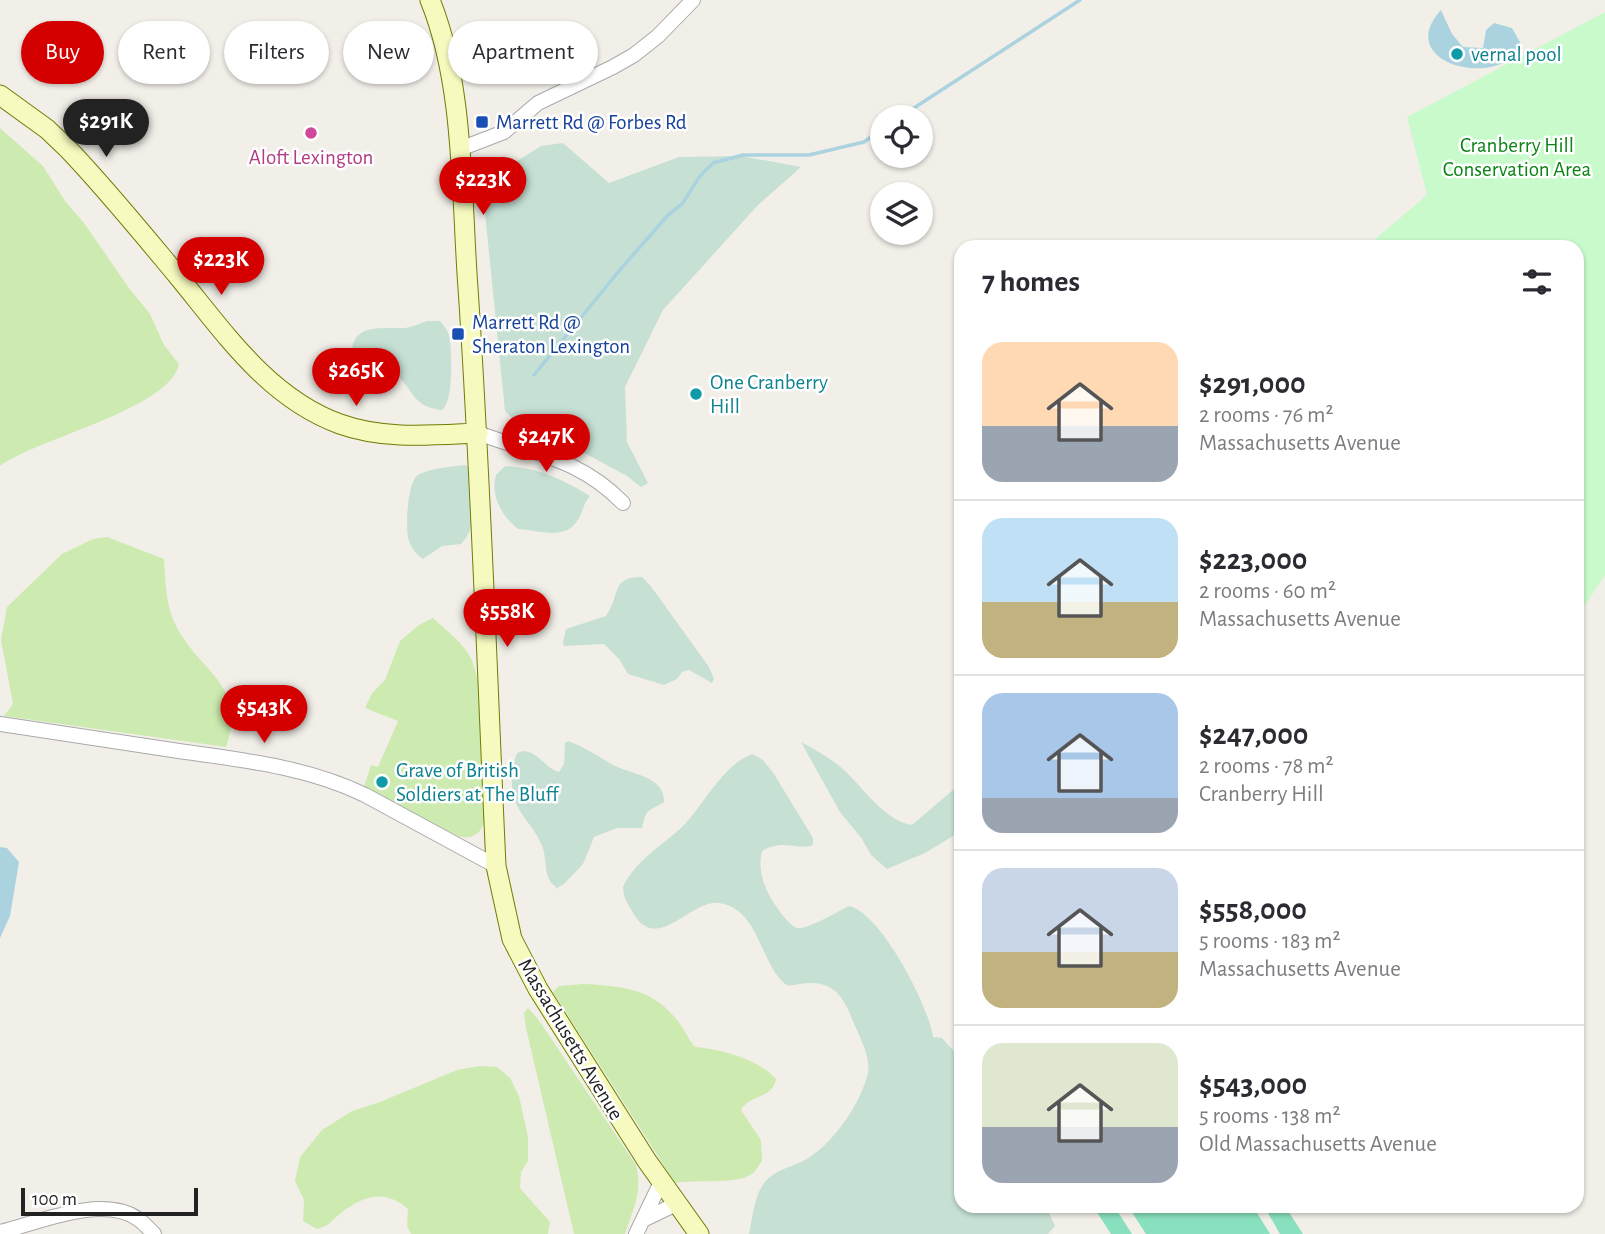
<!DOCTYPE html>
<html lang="en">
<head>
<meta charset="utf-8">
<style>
  :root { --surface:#fff; --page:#f7f7f7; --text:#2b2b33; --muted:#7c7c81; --line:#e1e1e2; --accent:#d40000 }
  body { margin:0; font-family:"Alegreya Sans",sans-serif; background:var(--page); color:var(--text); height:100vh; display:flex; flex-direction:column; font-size:26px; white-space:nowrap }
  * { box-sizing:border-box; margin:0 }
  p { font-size:23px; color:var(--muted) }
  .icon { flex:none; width:38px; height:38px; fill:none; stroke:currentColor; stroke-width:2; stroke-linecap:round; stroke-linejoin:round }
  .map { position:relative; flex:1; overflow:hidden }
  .drawer { position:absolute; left:954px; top:240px; width:630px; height:973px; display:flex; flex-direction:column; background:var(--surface); border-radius:21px; box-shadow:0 2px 5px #0004 }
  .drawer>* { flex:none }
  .banner { position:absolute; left:21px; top:21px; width:665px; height:63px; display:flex; gap:14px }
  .tools { position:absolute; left:870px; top:105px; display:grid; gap:14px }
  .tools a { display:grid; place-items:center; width:63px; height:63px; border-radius:50%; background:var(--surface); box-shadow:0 2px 5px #0004; font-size:35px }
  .scale { position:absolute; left:21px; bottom:18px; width:177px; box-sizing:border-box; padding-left:7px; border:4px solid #222; border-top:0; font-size:19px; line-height:24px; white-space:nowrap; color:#222; -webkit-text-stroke:5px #fff; paint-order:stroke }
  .price { position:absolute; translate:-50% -60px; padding:0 16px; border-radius:24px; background:var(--accent); color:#fff; font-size:23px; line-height:46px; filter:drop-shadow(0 2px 4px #0008) }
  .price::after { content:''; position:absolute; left:50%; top:42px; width:21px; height:16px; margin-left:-10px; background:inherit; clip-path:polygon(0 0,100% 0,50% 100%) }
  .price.on { background:#222; color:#fff }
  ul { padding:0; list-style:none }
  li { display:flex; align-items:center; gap:21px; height:175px; padding:0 28px }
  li+li { border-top:2px solid var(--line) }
  li span { display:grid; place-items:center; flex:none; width:196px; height:140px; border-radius:21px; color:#555 }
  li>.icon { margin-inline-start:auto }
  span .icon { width:84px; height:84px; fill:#fffc; stroke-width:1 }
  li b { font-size:30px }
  h2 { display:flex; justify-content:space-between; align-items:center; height:84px; padding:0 28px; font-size:30px }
  .tag { padding:0 24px; border-radius:32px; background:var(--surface); box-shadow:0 2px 5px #0004; font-size:24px; line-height:63px }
  .tag.on { background:var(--accent); color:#fff }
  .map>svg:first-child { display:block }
  .grass { fill:#cdebb0 }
  .wetland { fill:#c6e0d4 }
  .park { fill:#c8facc }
  .pitch { fill:#88e0be }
  .water { fill:#aad3df }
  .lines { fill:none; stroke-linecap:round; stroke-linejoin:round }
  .stream { stroke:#aad3df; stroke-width:3.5 }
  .minor-casing { stroke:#a9a9a9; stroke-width:16 }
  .secondary-casing { stroke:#707d05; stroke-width:21 }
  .minor { stroke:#fff; stroke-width:14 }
  .secondary { stroke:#f7fabf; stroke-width:19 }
  .culture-dot { fill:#0f9aa8; stroke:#fff; stroke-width:2.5 }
  .transit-dot { fill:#1a4fb4; stroke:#fff; stroke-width:2.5 }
  .hotel-dot { fill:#d1479c; stroke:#fff; stroke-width:2.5 }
  .labels { text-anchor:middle; stroke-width:5; stroke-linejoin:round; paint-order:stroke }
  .culture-label { font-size:21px; fill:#0d838f; stroke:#fff; text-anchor:start }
  .transit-label { font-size:21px; fill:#164399; stroke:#fff; text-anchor:start }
  .park-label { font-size:21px; fill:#0c8416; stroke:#fff }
  .hotel-label { font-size:21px; fill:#b23c85; stroke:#fff }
  .street-label { font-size:21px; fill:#222; stroke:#fff }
</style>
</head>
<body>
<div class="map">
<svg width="1605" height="1234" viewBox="0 0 1605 1234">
  <rect width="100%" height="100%" fill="#f2efe9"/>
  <!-- grass -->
  <path class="grass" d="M0 128 43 166 65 201 84 223 129 288 150 314 164 345 179 364C170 409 38 438 0 466Z
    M107 537 164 559C166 583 165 606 177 628 203 675 247 685 226 747L4 716 13 704 1 640 7 607 62 554 93 539Z
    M433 618C445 629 459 640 468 653 487 681 484 783 485 821 480 834 473 840 458 836L364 787 371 765 378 767 398 721 365 708 372 693 385 680 400 641 419 625Z
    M583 984C621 986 652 988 677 1020 684 1028 688 1039 695 1047 720 1049 759 1059 776 1079 773 1099 749 1095 741 1110L761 1140 762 1161C759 1165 756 1171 752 1174 736 1185 695 1179 675 1183L553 992 559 986Z
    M528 1008 538 1019 636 1165C643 1192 633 1208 625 1234H574L526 1028 524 1013Z
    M479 1066 497 1067 510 1078 519 1096 528 1137V1161L521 1172 520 1188 550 1222 548 1234H411L407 1226 408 1209C385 1189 364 1195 341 1213 331 1221 331 1225 317 1229L303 1221 304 1200 295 1181 300 1157 322 1130 352 1111 380 1102 457 1070Z"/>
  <!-- wetland -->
  <path class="wetland" d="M563 143 609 183 679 157 741 156 801 167 758 205 663 310 625 387 627 442 648 483 641 487 627 476 564 442 516 422 505 411 482 183 541 146Z
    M428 321H440C444 325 447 330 449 335 452 350 454 401 442 410 409 407 415 386 390 370 377 362 359 366 352 350 354 322 386 329 405 328 413 327 420 323 428 321Z
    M466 465 472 471C472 493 479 527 461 544L442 546 423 559C416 554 412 549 409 541 405 530 407 484 417 476 425 469 454 466 466 465Z
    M505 466C536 467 565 480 590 496 583 503 583 513 577 521 565 541 537 530 518 529 502 517 490 495 496 475Z
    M642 577 650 585 709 667 714 679 712 683 689 670 682 672 677 679 664 685 628 674 619 659 604 644 564 646 563 642 566 629 606 616C621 595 610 577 642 577Z
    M568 741C584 747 598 756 613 765 630 774 665 776 664 802 647 812 647 808 642 828H617L594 837 583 864 564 884 555 889 556 887C542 877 548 860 542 846 536 829 519 815 514 798 510 783 512 767 517 753 535 745 543 768 559 772L564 764 565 743Z
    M801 742C815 750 831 758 843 769 864 788 883 820 912 825L961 783V831L925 853 887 869 871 855 862 839 840 812Z
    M752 754 763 760 774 774 813 838V845C798 851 783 838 762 851 756 876 769 898 784 917 788 921 792 926 797 928 807 930 839 911 849 906 881 913 929 1006 933 1037L942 1038 961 1059V1206H1046L1055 1226 1048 1234H749C752 1220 754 1200 761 1188 771 1170 788 1169 805 1160 833 1144 858 1107 867 1077 873 1060 859 1036 853 1021 842 993 831 979 799 984 793 985 788 987 784 983 759 960 759 909 719 903 690 900 659 952 635 916 629 906 623 898 623 887 635 860 664 845 684 825 705 803 723 765 752 754Z"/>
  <!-- park -->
  <path class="park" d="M1605 12V575L1577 617V247H1366L1427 195 1407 117Z"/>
  <!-- pitch -->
  <path class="pitch" d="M1093 1206H1114L1132 1234H1111Z
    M1128 1206H1253L1270 1234H1146Z
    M1264 1206H1285L1303 1234H1280Z"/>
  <!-- water -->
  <path class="water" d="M1441 10 1452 34 1463 47 1483 48 1486 30 1494 23 1512 28 1521 44C1517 50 1513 58 1507 61 1471 82 1399 56 1441 10Z
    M0 847 7 848 19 862 10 916 0 938Z"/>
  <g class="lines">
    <!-- stream -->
    <path class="stream" d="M900 117 1080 0
      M534 375 619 271 668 215 682 204 700 176 713 163 743 155H809L864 142 882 129"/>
    <!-- minor casing -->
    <g class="minor-casing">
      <path id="minor" d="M460 149 504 132 538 103 613 67 634 55 658 36 693 0
        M478 433C534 454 579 458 623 503
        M0 724C60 733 120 742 179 751 243 760 307 767 365 795L496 866
        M645 1219 676 1204
        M0 1232C38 1223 102 1194 138 1219 144 1223 149 1229 154 1234
        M636 1234 661 1182"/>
    </g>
    <!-- secondary casing -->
    <g class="secondary-casing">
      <path id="secondary" d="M430 0C465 86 461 196 468 288 481 480 487 673 496 866L512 939 538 989 647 1161 699 1234
        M0 95 47 129 69 150C107 190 142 233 177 275 224 332 268 398 340 424 384 440 433 435 478 433"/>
    </g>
    <!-- minor -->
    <use href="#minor" class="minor"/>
    <!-- secondary -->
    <use href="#secondary" class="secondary"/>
  </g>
  <!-- markers -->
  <g class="culture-dot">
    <circle cx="1457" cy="54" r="7"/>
    <circle cx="696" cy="394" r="7"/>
    <circle cx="382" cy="782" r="7"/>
  </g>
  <g class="transit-dot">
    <rect x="475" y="115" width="14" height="14" rx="3.5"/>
    <rect x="451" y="327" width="14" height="14" rx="3.5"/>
  </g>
  <circle class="hotel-dot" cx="311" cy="133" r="7"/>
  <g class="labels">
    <!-- culture labels -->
    <g class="culture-label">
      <text x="1471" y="61">vernal pool</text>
      <text x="710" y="389">One Cranberry<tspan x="710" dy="24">Hill</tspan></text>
      <text x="396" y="777">Grave of British<tspan x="396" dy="24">Soldiers at The Bluff</tspan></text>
    </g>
    <!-- transit labels -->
    <g class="transit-label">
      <text x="496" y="129">Marrett Rd @ Forbes Rd</text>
      <text x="472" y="329">Marrett Rd @<tspan x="472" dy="24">Sheraton Lexington</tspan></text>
    </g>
    <!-- park labels -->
    <g class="park-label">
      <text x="1517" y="152">Cranberry Hill<tspan x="1517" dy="24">Conservation Area</tspan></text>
    </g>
    <!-- hotel labels -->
    <g class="hotel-label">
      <text x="311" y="164">Aloft Lexington</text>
    </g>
    <!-- street labels -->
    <g class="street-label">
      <text transform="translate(571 1039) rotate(59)" y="7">Massachusetts Avenue</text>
    </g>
  </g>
</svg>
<div class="tools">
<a><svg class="icon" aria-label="locate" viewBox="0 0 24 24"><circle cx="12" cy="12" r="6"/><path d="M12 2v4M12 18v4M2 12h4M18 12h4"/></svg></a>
<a><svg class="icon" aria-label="layers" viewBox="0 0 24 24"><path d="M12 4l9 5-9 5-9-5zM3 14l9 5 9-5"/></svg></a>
</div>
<div class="scale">100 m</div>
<b class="price on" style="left:106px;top:159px">$291K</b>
<b class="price" style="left:483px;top:217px">$223K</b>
<b class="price" style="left:221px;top:297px">$223K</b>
<b class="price" style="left:356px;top:408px">$265K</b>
<b class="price" style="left:546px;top:474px">$247K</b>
<b class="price" style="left:507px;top:649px">$558K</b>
<b class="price" style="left:264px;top:745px">$543K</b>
<div class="banner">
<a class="tag on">Buy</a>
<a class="tag">Rent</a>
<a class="tag">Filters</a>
<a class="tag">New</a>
<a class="tag">Apartment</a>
</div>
<section class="drawer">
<h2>7 homes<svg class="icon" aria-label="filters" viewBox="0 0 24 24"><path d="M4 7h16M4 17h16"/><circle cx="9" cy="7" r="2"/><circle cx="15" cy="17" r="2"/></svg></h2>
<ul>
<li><span style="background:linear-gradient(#ffd9b3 60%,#9aa5b1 0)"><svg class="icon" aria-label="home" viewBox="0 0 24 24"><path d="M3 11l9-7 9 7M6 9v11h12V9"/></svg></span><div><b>$291,000</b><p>2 rooms · 76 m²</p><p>Massachusetts Avenue</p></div></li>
<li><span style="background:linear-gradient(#bfe0f5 60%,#c2b280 0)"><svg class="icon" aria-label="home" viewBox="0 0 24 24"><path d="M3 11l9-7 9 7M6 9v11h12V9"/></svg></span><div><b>$223,000</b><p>2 rooms · 60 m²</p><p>Massachusetts Avenue</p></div></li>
<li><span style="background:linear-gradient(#a9c7e8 75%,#9aa5b1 0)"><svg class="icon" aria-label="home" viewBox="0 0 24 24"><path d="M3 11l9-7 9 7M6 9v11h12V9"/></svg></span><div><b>$247,000</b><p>2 rooms · 78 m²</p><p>Cranberry Hill</p></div></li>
<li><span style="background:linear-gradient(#c9d6e8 60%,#c2b280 0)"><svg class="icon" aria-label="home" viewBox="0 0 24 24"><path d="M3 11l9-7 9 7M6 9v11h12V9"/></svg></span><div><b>$558,000</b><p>5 rooms · 183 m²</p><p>Massachusetts Avenue</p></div></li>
<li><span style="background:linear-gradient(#dfe7d0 60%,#9aa5b1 0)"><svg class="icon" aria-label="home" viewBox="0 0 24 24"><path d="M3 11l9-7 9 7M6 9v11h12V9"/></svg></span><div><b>$543,000</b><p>5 rooms · 138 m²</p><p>Old Massachusetts Avenue</p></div></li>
</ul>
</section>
</div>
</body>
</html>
